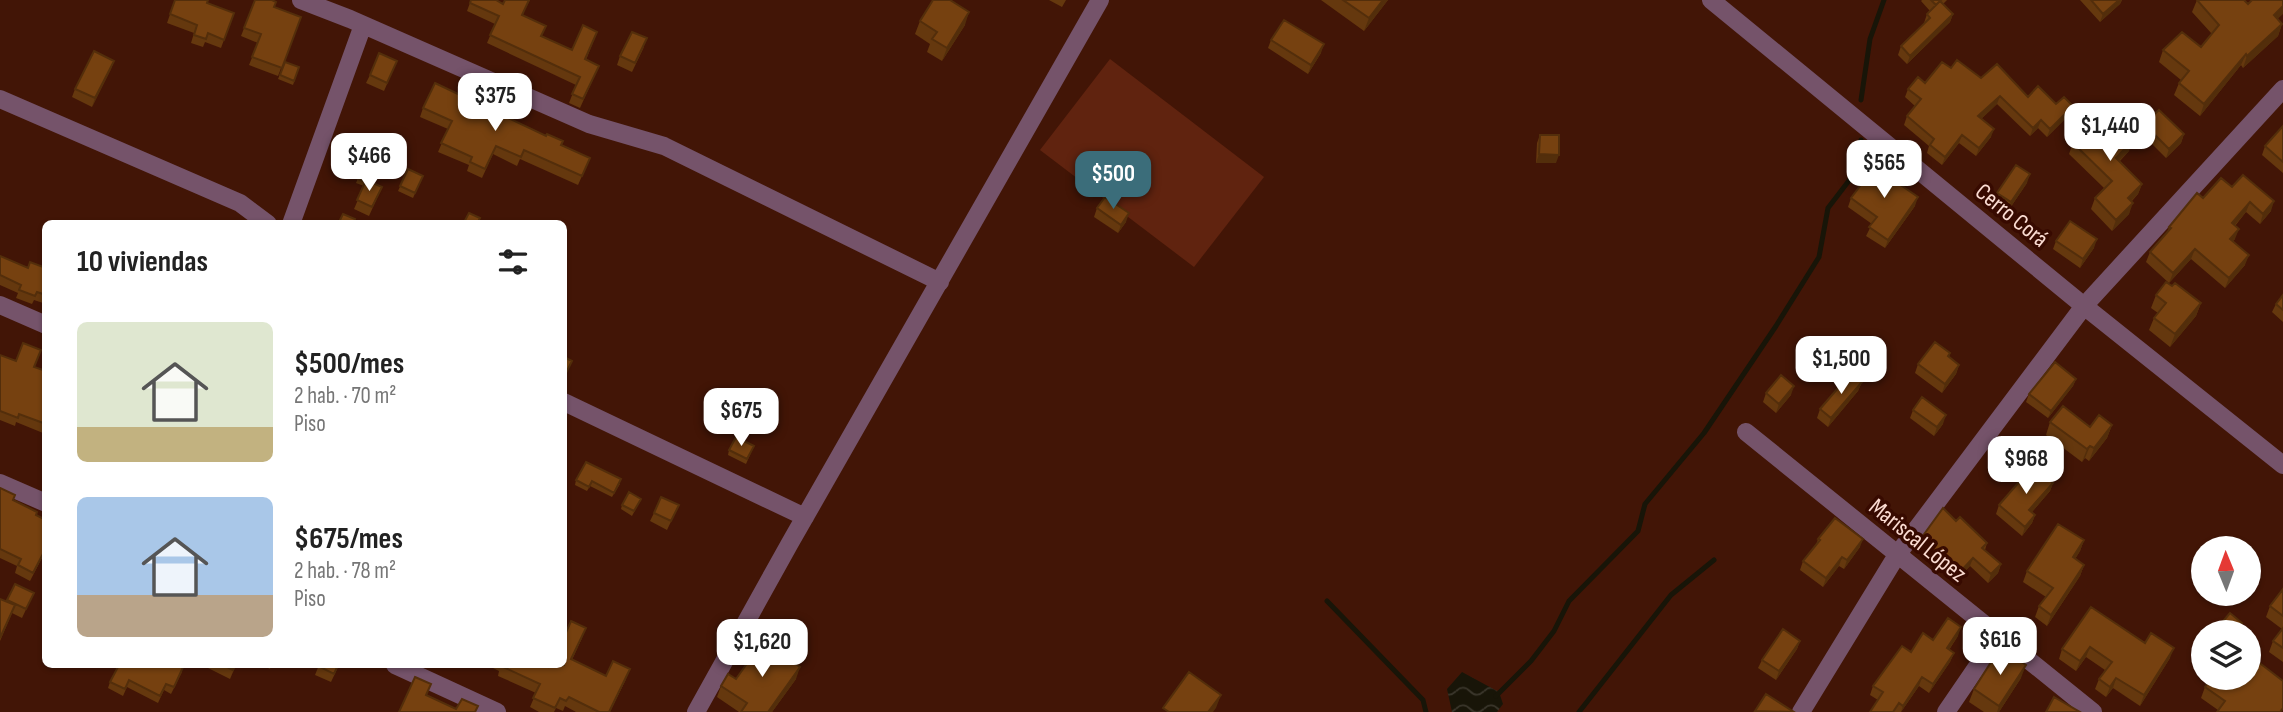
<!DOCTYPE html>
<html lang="es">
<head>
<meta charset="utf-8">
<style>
  :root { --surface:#fff; --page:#f6f6f6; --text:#222; --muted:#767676; --accent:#3b6d7a }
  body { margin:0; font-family:"Sofia Sans Condensed",sans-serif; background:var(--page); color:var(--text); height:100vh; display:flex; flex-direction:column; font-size:26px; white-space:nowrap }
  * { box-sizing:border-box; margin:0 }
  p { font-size:23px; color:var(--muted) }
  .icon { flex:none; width:38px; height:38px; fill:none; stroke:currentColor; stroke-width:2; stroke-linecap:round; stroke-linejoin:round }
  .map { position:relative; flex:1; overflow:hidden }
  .details { position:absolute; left:42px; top:220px; width:525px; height:448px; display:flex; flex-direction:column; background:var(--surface); border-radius:10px; box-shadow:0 2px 5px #0004 }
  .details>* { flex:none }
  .needle { width:46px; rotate:359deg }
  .tools { position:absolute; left:2191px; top:536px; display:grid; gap:14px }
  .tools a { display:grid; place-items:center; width:70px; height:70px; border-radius:50%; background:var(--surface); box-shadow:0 2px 5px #0004; font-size:35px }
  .price { position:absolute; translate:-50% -60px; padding:0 16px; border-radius:14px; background:#fff; color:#222; font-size:23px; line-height:46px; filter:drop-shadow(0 2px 4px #0008) }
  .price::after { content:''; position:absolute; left:50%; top:42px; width:21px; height:16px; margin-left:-10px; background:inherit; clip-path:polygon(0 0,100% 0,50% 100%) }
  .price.on { background:var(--accent); color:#fff }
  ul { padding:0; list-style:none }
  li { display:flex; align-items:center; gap:21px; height:175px; padding:0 35px }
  li span { display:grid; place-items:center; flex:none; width:196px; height:140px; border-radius:10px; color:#555 }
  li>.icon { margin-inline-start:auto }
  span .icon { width:84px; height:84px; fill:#fffc; stroke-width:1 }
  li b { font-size:30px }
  h2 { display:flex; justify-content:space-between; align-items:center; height:84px; padding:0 35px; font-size:30px }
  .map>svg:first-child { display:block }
  .pitch { fill:#60230f }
  .water { fill:url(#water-waves) }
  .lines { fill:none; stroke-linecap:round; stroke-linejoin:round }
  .stream { stroke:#181508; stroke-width:5 }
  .minor { stroke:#75536a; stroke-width:18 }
  .wall { fill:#65380e }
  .shaded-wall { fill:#532e0b }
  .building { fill:#764110; stroke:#532e0b; stroke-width:2 }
  .labels { text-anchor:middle; stroke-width:7; stroke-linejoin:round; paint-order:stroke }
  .street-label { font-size:24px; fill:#fbdcd2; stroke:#370a00 }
</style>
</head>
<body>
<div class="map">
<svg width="2283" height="712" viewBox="0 0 2283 712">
  <defs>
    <pattern id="water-waves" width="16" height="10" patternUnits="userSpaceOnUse" patternTransform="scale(1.75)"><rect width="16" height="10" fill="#181508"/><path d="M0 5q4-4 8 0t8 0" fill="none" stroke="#3a362b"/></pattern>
  </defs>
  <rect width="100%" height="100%" fill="#421506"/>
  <!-- pitch -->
  <path class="pitch" d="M1110 59 1264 177 1194 267 1040 150Z"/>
  <!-- water -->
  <path class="water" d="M1462 672 1499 692 1503 704 1497 712H1452L1447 689Z"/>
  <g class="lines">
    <!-- stream -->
    <path class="stream" d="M1861 100 1870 39 1884 0
      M1327 601 1423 700 1426 712
      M1496 696 1531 661 1554 631 1569 601 1638 531 1645 504 1704 433 1776 326 1819 257 1828 208 1851 178 1861 140
      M1579 712 1671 595 1714 560"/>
    <!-- minor -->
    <path class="minor" d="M301 0 350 19 589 124 664 146 940 282
      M1711 0 2084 306 2283 465
      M0 99 240 203 268 224
      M291 224 363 25
      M0 305 46 325
      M564 402 805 517
      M1746 432 2093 712
      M0 483 46 503
      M395 665 497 712
      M696 712 790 543 1100 0
      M1801 712 1897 555 2084 306 2283 89
      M1946 712 1998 636"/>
  </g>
  <!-- wall -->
  <path class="wall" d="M175 0 207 3 234 13 221 48 205 42 203 47 191 43 194 33 167 23Z
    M255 0 301 17 278 76 249 65 258 43 241 36Z
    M471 0 503 4 530 0 522 15 542 36 572 50 597 32 586 60 599 66 580 108 569 103 576 85 487 43 495 24 467 11Z
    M1049 0H1066L1062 7Z
    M1321 0H1388L1364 31Z
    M1922 0H1947L1943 4 1953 14 1950 22 1907 64 1898 55 1901 46 1925 23H1924L1927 14 1930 11 1921 1Z
    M2080 0H2122L2120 4 2100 22Z
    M2197 0 2248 4 2278 19 2282 24 2278 36 2243 68 2241 65 2200 116 2174 95 2179 83 2181 80 2159 62 2163 50 2201 47 2212 34 2192 12Z
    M920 21 965 25 942 61 927 52 930 44 915 34Z
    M1271 40 1321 53 1308 74 1268 48Z
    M644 47 632 72 617 65 620 56Z
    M114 61 111 69 92 107 72 97 75 89Z
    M397 61 384 91 366 83 370 75Z
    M285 62 299 67 293 85 278 79Z
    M1951 68 1981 78 2028 97 2056 104 2073 106 2070 114 2047 137 2038 128 2030 136 1997 104 1981 119 1991 137 1976 156 1959 143 1942 165 1927 153 1929 146 1904 125 1907 116 1915 106 1905 97 1908 89 1925 83Z
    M423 108 561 145 590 158 578 185 520 159 517 166 493 154 482 178 467 171 469 165 438 152 448 129 420 117Z
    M2144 124 2184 134 2181 143 2166 158 2141 133Z
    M2283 126V173L2262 155 2265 146Z
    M1540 135 1556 163H1536L1537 143Z
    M2073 143 2129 151 2120 161 2142 184 2138 194 2132 201 2129 214 2112 231 2091 209 2095 198 2104 188 2069 154Z
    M364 164 372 183 382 187 369 216 354 209 364 186 356 183Z
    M408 169 423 176 413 198 398 191Z
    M1891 178 1915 206 1885 248 1866 236 1872 224 1848 207 1851 198Z
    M2027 183 2008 211 1994 202 1997 193Z
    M2232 187 2271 211 2260 224 2246 212 2235 226V239L2233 241 2245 265 2225 288 2191 259 2169 283 2146 262 2150 252 2167 233 2169 227 2203 198Z
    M1097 208 1126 222 1118 233 1094 217Z
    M2056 241 2094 248 2080 268 2053 249Z
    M0 256 28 268H46V304L34 300 32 304 16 298 18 293 0 285Z
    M2156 295 2201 303 2196 316 2170 347 2149 330 2154 318 2158 313 2151 308Z
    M2283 295V322L2272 312 2276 304Z
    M1950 353 1949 357 1959 365 1956 374 1942 393 1915 373 1918 364Z
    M0 355 46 371V425L43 433 16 422 15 426 0 420Z
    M2076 379 2073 386 2048 418 2026 402 2029 394Z
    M1862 382 1858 391 1828 427 1817 418 1820 409Z
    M1766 393 1791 395 1776 413 1763 402Z
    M1913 410 1943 424 1934 436 1910 418Z
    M2050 422 2090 427 2112 425 2107 438 2089 461 2085 458 2082 462 2046 435Z
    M754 446 746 464 728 455 729 450Z
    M576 480 620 484 612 497 590 486 587 491 575 485Z
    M2053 483 2050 491 2032 512 2035 515 2032 523 2022 536 1996 514 1999 505Z
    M0 488 15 495 13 501 36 515 46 520V555L45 557 43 556 30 581 15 573 17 566 0 558Z
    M641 499 632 516 621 509 622 505Z
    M679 505 667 530 650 521 654 513Z
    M1956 521 1987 543 1985 550 2001 564 1998 573 1988 583 1970 566 1956 581 1943 570 1940 572 1926 559 1928 553 1919 545 1922 537Z
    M1818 539 1860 547 1844 569 1839 566 1823 587 1800 570 1803 561 1816 545Z
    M2084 540 2080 551 2075 559 2084 565 2080 576 2047 626 2035 617 2039 606 2046 597 2023 582 2027 571Z
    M15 584 30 601 22 618 12 613 0 641V599L6 602Z
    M2283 589V662L2269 652 2273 641 2282 629 2266 617 2270 606Z
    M1958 636 1949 650 1954 653 1950 662 1929 693 1919 686 1901 712H1870L1878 700 1870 695 1873 686 1911 652 1933 640Z
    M582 638 572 660 606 676 626 679 610 712H576L565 706 563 711 556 708 554 712H539L530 707 536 693 498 676 499 671 487 665H544L548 667Z
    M1800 641 1797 649 1776 680 1758 668 1762 660Z
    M2145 643 2170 658 2140 706 2113 688 2106 697 2095 689 2099 679 2105 670 2086 657 2076 671 2059 659 2062 649Z
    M202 665H236L230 679Z
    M262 665H271L270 669Z
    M319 665H339L331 682 315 675Z
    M182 672 171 694 164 690 158 703 127 687 123 696 108 688 110 682Z
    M2021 678 1999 712H1984L1969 702 1974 689Z
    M736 679H796L772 712H739L717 697 721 686Z
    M2239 683 2218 710 2201 698 2205 687Z"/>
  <!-- shaded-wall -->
  <path class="shaded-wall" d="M1383 0H1388L1364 31 1369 18Z
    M2119 0H2122L2120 4 2100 22 2103 14Z
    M2283 6V14L2270 26 2274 15Z
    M969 12 965 25 942 61 947 48Z
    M1953 14 1950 22 1907 64 1910 56Z
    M2282 24 2278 36 2243 68 2247 56Z
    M1324 44 1321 53 1308 74 1311 65Z
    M2246 54 2241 65 2200 116 2204 104Z
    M114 61 111 69 92 107 95 98Z
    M2000 96 1997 104 1975 125 1978 116Z
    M2073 106 2070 114 2047 137 2050 129Z
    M2041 120 2038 128 2030 136 2033 128Z
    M1994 129 1991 137 1976 156 1979 148Z
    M2184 134 2181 143 2166 158 2169 149Z
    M1962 135 1959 143 1942 165 1945 157Z
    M2133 140 2129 151 2112 168 2116 158Z
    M1539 154 1559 155 1556 163H1536Z
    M2030 174 2027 183 2008 211 2011 202Z
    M2142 184 2138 194 2124 208 2128 198Z
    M1918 197 1915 206 1885 248 1888 240Z
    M2274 201 2271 211 2260 224 2263 214Z
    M2250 202 2246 212 2228 233 2232 223Z
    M2133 203 2129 214 2112 231 2116 220Z
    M1129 213 1126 222 1118 233 1121 225Z
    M2239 229 2235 239 2227 249 2230 239Z
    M2097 239 2094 248 2080 268 2083 259Z
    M2195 249 2191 259 2169 283 2173 273Z
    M2249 255 2245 265 2225 288 2229 278Z
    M2201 303 2196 316 2170 347 2175 334Z
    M1959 365 1956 374 1942 393 1945 384Z
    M2076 379 2073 386 2048 418 2051 411Z
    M1862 382 1858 391 1828 427 1831 418Z
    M1794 386 1791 395 1776 413 1779 404Z
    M1946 415 1943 424 1934 436 1937 427Z
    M2112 425 2107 438 2089 461 2094 448Z
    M2090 446 2085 458 2082 462 2087 449Z
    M2053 483 2050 491 2026 519 2029 510Z
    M2035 515 2032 523 2022 536 2025 527Z
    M1863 539 1860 547 1844 569 1847 560Z
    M2084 540 2080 551 2069 569 2073 557Z
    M1842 557 1839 566 1823 587 1826 578Z
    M1973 558 1970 566 1956 581 1959 573Z
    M2001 564 1998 573 1988 583 1991 574Z
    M2084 565 2080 576 2047 626 2051 615Z
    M1961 627 1958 636 1944 657 1947 648Z
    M586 628 582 638 567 669 571 659Z
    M1800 641 1797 649 1776 680 1779 671Z
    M2090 647 2086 657 2076 671 2080 661Z
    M2174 648 2170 658 2140 706 2144 695Z
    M1954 653 1950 662 1929 693 1933 684Z
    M2026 665 2021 678 1999 712H1997L1999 706Z
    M800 667 796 679 772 712H768Z
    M630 669 626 679 610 712H609Z
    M1922 677 1919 686 1901 712 1903 706Z
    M2116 678 2113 688 2106 697 2110 687Z
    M1221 695 1216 708 1213 712H1208Z"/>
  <!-- building -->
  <path class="building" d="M175 0H208L207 3 234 13 224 40 208 33 206 39 194 35 197 25 170 14Z
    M255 0H272L276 2 274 7 301 17 282 68 252 57 261 34 244 28Z
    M471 0H496L503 4 505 0H529L522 15 546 26 541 36 572 50 583 25 597 32 585 59 599 66 583 99 572 94 580 77 490 35 499 16 470 3Z
    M933 0H950L969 12 947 48 932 39 937 32 920 21Z
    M1343 0H1383L1369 18Z
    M1931 0H1941L1936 5Z
    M2091 0H2119L2103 14Z
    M2197 0H2244L2248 4 2252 0H2283V6L2274 15 2282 24 2247 56 2246 54 2204 104 2179 83 2189 71 2163 50 2182 32 2201 47 2219 25Z
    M1940 1 1953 14 1910 56 1901 46 1930 18 1927 14Z
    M1284 20 1324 44 1311 65 1271 40Z
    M632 32 647 38 635 63 620 56Z
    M94 51 114 61 95 98 75 89Z
    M379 53 397 61 387 83 370 75Z
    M1957 60 1981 78 1997 64 2028 97 2038 86 2056 104 2064 97 2073 106 2050 129 2041 120 2033 128 2000 96 1978 116 1994 129 1979 148 1962 135 1945 157 1930 145 1934 139 1907 116 1921 99 1908 89 1918 77 1925 83 1942 62 1951 68Z
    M285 62 299 67 294 81 280 75Z
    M435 83 546 136 547 134 563 141 561 145 590 158 582 176 524 150 521 157 496 146 485 169 470 162 472 157 441 143 452 121 423 108Z
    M2159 110 2184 134 2169 149 2144 124Z
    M2105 112 2133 140 2116 158 2142 184 2128 198 2133 203 2116 220 2095 198 2112 181 2073 143Z
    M2283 126V162L2265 146Z
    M1540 135H1559V155L1539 154Z
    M1879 161 1893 171 1889 177 1918 197 1888 240 1869 227 1877 217 1851 198Z
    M364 164 377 170 371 182 366 180V182L358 179Z
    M2016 165 2030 174 2011 202 1997 193Z
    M408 169 423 176 415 193 400 186Z
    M2243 175 2274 201 2263 214 2250 202 2232 223 2239 229 2230 239 2249 255 2229 278 2195 249 2173 273 2150 252 2171 228 2169 227 2197 193 2203 198 2221 178 2232 187Z
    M366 180 382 187 372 207 357 200Z
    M1105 197 1129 213 1121 225 1097 208Z
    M469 213 480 218 477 224H463Z
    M343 214 355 219 353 224H338Z
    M2070 221 2097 239 2083 259 2056 241Z
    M0 256 28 268 30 262 46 268V295L37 292 35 296 19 290 21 285 0 275Z
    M2166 282 2172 286 2175 283 2201 303 2175 334 2154 318 2166 303 2156 295Z
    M2283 295V310L2276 304Z
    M1935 342 1950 353 1948 356 1959 365 1945 384 1918 364Z
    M23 343 41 350 34 367 46 371V424L19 414 18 418 0 411V355L16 361Z
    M564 357 572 361 566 373 564 372Z
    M2055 362 2076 379 2051 411 2029 394Z
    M1851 373 1862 382 1831 418 1820 409Z
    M1781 375 1794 386 1779 404 1766 393Z
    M1922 397 1946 415 1937 427 1913 410Z
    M2063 406 2090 427 2099 415 2112 425 2094 448 2090 446 2087 449 2050 422Z
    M736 437 754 446 747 459 729 450Z
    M586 462 621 479 614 493 592 481 589 487 576 480Z
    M2033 466 2053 483 2029 510 2035 515 2025 527 1999 505Z
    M0 488 15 495 13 500 37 512 36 515 46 520V548L33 573 18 565 21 559 0 549Z
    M629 492 641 499 634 511 622 505Z
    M661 497 679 505 671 521 654 513Z
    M1943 508 1956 521 1960 517 1987 543 1982 548 2001 564 1991 574 1973 558 1959 573 1946 561 1943 564 1929 550 1932 546 1922 537Z
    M1835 518 1863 539 1847 560 1842 557 1826 578 1803 561 1820 540 1818 539Z
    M2058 524 2084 540 2073 557 2084 565 2051 615 2039 606 2053 588 2027 571Z
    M15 584 34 593 26 609 7 600Z
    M2283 589V616L2270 606Z
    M0 599 15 605 0 638Z
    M2091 607 2145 643 2151 633 2174 648 2144 695 2116 678 2110 687 2099 679 2112 662 2090 647 2080 661 2062 649Z
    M2230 613 2242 623 2236 630 2237 632H2214Z
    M1948 618 1961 627 1947 648 1954 653 1933 684 1922 677 1903 706 1899 703 1893 712H1870L1883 692 1873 686 1902 646 1911 652 1923 633 1933 640Z
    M571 621 586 628 571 659 606 676 613 661 630 669 609 712H599L569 697 566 701 560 698 555 708 533 698 540 684 501 666 502 665H544L548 667 550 665H564V637Z
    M2283 628V648L2273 641Z
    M1783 629 1800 641 1779 671 1762 660Z
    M763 641 800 667 768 712H741L747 703 721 686 728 674 736 679Z
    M2000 648 2026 665 1999 706 1974 689Z
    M2257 661 2283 681V708L2280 712H2217L2225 701 2205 687 2212 677H2231L2239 683 2244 677H2249V671Z
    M119 665H184L174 687 166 684 160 696 129 680 125 689 110 682Z
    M223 665H235L233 670Z
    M319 665H338L334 674 318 666Z
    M1189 672 1221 695 1208 712H1169L1163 708Z
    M415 677 431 684 426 695 456 709 462 699 478 706 475 712H399Z
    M1766 694 1794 712 1755 711Z
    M2054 697 2080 712H2046Z"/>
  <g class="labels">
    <!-- street labels -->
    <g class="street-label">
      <text transform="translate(2012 215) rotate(39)" y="8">Cerro Corá</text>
      <text transform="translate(1918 540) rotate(39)" y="8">Mariscal López</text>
    </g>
  </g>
</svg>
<div class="tools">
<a><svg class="needle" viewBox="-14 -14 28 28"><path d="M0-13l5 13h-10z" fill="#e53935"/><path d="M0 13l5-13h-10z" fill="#767676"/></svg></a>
<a><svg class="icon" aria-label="layers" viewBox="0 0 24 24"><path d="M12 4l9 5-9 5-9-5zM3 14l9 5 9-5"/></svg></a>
</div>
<b class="price" style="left:495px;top:133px">$375</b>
<b class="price" style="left:2110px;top:163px">$1,440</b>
<b class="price" style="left:369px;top:193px">$466</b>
<b class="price" style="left:1884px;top:200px">$565</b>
<b class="price on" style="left:1113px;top:211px">$500</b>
<b class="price" style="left:1841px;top:396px">$1,500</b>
<b class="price" style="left:741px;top:448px">$675</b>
<b class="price" style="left:2026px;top:496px">$968</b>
<b class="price" style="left:2000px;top:677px">$616</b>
<b class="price" style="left:762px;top:679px">$1,620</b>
<section class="details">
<h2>10 viviendas<svg class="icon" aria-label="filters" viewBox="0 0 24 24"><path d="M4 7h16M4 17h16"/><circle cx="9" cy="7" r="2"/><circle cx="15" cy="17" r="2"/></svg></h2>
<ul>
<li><span style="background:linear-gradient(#dfe7d0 75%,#c2b280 0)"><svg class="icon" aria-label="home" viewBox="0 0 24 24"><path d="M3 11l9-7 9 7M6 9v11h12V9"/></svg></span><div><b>$500/mes</b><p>2 hab. · 70 m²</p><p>Piso</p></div></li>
<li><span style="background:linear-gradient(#a9c7e8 70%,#b9a48a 0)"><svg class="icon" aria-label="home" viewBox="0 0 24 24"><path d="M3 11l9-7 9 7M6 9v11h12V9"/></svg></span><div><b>$675/mes</b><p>2 hab. · 78 m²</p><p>Piso</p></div></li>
</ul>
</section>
</div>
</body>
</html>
